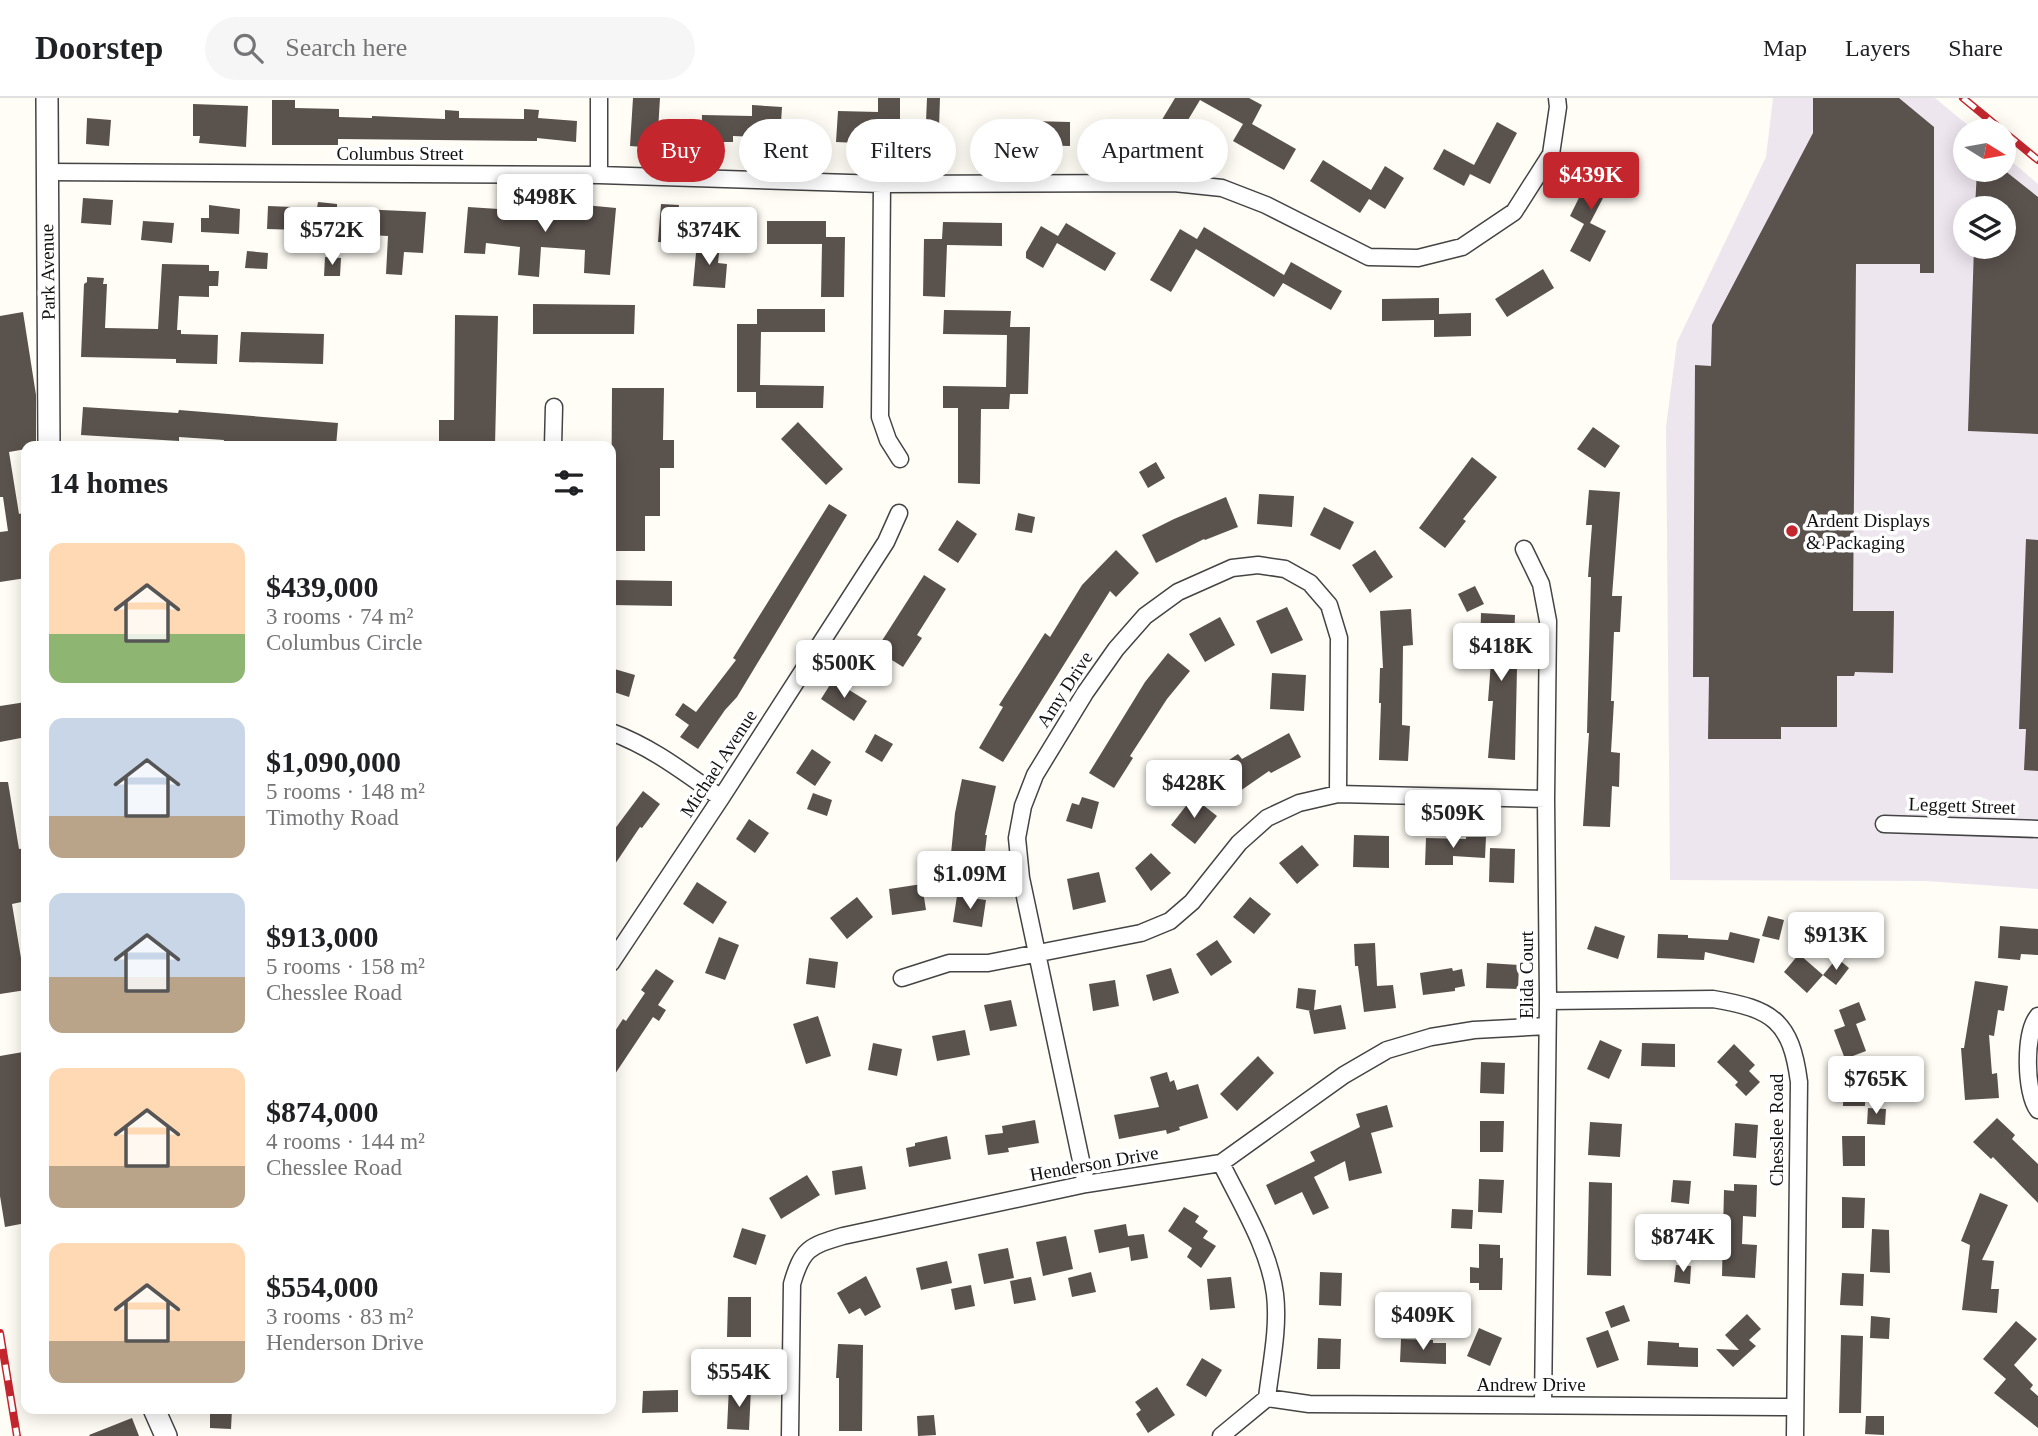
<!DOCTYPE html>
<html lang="en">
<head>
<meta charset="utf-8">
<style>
  :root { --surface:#fff; --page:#f6f6f6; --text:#202124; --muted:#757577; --line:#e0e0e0; --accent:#c4262e }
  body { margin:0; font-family:"Times New Roman",serif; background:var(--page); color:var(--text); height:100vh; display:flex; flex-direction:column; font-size:26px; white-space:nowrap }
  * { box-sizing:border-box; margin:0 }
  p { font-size:23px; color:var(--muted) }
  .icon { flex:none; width:38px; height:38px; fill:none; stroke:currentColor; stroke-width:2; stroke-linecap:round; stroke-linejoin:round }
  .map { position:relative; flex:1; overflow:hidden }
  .sheet { position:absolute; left:21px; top:343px; width:595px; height:973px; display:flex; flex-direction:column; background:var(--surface); border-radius:14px; box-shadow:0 4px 18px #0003 }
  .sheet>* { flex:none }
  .top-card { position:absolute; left:637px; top:21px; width:665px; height:63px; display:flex; gap:14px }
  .needle { width:46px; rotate:101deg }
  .controls { position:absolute; left:1953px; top:21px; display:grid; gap:14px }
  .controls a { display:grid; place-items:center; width:63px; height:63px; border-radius:50%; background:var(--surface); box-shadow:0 4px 18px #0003; font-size:35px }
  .price { position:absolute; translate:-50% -60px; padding:0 16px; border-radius:7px; background:#fff; color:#222; font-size:23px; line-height:46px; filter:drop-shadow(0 2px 4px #0008) }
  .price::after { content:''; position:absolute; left:50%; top:42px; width:21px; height:16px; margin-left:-10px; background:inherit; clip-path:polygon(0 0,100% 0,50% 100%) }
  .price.current { background:var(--accent); color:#fff }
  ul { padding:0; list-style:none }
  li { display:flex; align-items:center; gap:21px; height:175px; padding:0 28px }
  li span { display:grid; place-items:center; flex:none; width:196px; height:140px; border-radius:14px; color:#555 }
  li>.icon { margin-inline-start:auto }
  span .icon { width:84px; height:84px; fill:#fffc; stroke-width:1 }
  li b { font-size:30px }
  h2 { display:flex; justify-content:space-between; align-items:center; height:84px; padding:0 28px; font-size:30px }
  .tag { padding:0 24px; border-radius:32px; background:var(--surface); box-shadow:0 4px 18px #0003; font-size:24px; line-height:63px }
  .tag.current { background:var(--accent); color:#fff }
  header { display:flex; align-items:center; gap:42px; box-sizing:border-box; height:98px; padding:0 35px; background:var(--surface); border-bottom:2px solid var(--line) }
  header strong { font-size:33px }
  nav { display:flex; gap:38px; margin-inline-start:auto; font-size:24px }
  .search { width:490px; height:63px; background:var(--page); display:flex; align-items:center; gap:18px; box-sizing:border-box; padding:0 24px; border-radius:38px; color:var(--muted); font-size:26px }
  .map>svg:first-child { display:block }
  .industrial { fill:#eee6ef; fill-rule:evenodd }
  .building { fill:#5a524d }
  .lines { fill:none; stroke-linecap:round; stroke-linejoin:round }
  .minor-casing { stroke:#444; stroke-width:19 }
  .tertiary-casing { stroke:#444; stroke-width:24 }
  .minor { stroke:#fff; stroke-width:16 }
  .tertiary { stroke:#fff; stroke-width:21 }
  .rail-casing { stroke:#c4262e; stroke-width:8 }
  .rail { stroke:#fff; stroke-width:5; stroke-dasharray:16; stroke-linecap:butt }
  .poi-dot { fill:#c4262e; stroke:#fff; stroke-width:2.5 }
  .labels { text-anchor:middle; stroke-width:7; stroke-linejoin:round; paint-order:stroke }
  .street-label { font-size:19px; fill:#111; stroke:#fff }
  .poi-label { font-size:19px; fill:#111; stroke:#fff; text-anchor:start }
</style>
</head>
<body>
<header>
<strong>Doorstep</strong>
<div class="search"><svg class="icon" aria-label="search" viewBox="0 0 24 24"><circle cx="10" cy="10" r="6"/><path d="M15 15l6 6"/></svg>Search here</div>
<nav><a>Map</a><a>Layers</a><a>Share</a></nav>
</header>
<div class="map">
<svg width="2038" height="1338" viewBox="0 0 2038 1338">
  <rect width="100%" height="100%" fill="#fffdf5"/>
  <!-- industrial -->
  <path class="industrial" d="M1773 0H1935L1975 33H1965V72H2004V57L2038 86V791L1926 783 1670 782 1666 329 1677 244 1766 59ZM1965 110H2004V149H1965Z"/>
  <!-- building -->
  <path class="building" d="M633 0H660L657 50 630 48Z
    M878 0H900V47L836 44 838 13 878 14Z
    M927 0H940L939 30H945L944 48 925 47Z
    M1175 0H1249L1262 7 1252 26 1296 51 1284 72 1233 43 1243 26 1200 2 1173 47 1154 35Z
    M1813 0H1899L1934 29V175H1920V166H1856L1853 513H1894L1893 575 1855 574 1854 578H1837V629H1781V641H1708L1709 579H1693L1695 267 1711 268 1712 227 1813 35Z
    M272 2H295V10L339 11V19L372 20V18L445 21V12L459 13V20L524 21V11L539 12 538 20 577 23 576 44 537 40V43L338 41V47H272Z
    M193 6 248 8 246 49 199 45 200 38H193Z
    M752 7 782 9 780 40 733 38V44H701L702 17 752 18Z
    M87 20 111 22 109 48 86 46Z
    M1031 23 1070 24V48L1030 47Z
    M1497 24 1517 35 1490 86 1470 76 1464 88 1433 71 1444 51 1474 67Z
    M1323 62 1371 92 1385 68 1404 80 1385 111 1369 101 1360 115 1310 83Z
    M1596 65 1616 75 1590 125 1606 133 1590 164 1570 153 1584 126 1570 118Z
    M1977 72H2004L2038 99V336L1968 333 1974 149H2004V110H1975Z
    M83 100 113 102 111 127 81 125Z
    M318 104 337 106V110L426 114 423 155 404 154 402 177 386 176 388 138 352 136V131L299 128V132L267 131 268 108 317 110Z
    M553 104 616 110 610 177 584 175 585 152 541 149 539 179 518 177 520 149 486 145 485 156 464 155 468 109 512 112V109L553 114Z
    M661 106 679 107 676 145 658 144Z
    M209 107 240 111 239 136 201 134V120H209Z
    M143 123 174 125 172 145 141 142Z
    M767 123H826V139H845L844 199H821L822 146H767Z
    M943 124 1002 125V148L947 147 945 199 923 198 924 141H942Z
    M1066 125 1116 155 1105 173 1057 145 1043 170 1026 160V154L1041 128 1058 138Z
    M1204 129 1284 177 1291 164 1342 193 1331 212 1283 185 1274 199 1196 151 1171 194 1150 182 1180 131 1197 141Z
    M697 144 720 146 718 165 727 166 725 190 693 188Z
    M247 153 268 155 267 171 245 170Z
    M325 159 341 160 340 178H324Z
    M162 166 209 167V173H219L218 188H209V199L179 198 177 232H181V236L218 237 217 266 176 265V261L81 259 84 186 87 184V179L104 180 103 186H107L105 230 158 231Z
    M1543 171 1554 190 1507 219 1495 201Z
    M1439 200V216L1471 215V238L1434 239V222L1382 223V201Z
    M533 206 635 207 634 236H533Z
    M757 211H825V234H761L760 287 824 288 823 310H756V294H737V226H757Z
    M944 212 1011 213 1010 229H1030L1028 296H1010L1009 311H981L980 386 958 385V310H943V288L1006 289 1007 237 943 236Z
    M23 214 36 297V348H26V351L9 354 19 416 26 414V480L0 484V434L8 433 3 399H0V218Z
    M455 217 498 218 495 348H439V322H454Z
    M241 234 324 236 323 266 239 264Z
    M612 290H664L663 342H674V370H660V418H645V453H611Z
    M83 309 178 315 179 312 338 325 336 348H263L223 346 224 342 179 339V343L81 337Z
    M798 324 843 371 826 387 781 341Z
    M1593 329 1620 348 1605 370 1577 351Z
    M1472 359 1497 379 1463 421 1466 423 1445 450 1419 430Z
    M1156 364 1165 380 1148 390 1139 374Z
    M1589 392 1620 394 1612 498H1622L1620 534H1614L1611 603H1614L1611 654 1620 655 1619 689 1612 688 1610 729 1583 728 1589 635H1587L1591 479H1588L1592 427H1586Z
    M1259 396 1294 398 1292 429 1257 426Z
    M1226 399 1238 429 1205 442 1204 441 1156 465 1142 437 1174 421Z
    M829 406 847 417 737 599 725 612 698 651 680 639 689 627 675 617 683 605 696 614 736 562 733 560Z
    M1324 409 1354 424 1340 452 1310 437Z
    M1018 415 1035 419 1032 435 1015 432Z
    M957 422 977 436 958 465 938 452Z
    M2026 441 2038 442V673L2024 672 2026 631H2019Z
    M1116 452 1139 475 1116 499 1110 493 1003 664 979 650 1003 609 999 607 1045 535 1050 539 1082 487Z
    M1375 452 1393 479 1370 495 1352 467Z
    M924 477 946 491 917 537 922 540 903 569 876 552Z
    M611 482 672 483V508L611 507Z
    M1475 488 1484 506 1467 514 1458 496Z
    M1287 509 1303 542 1271 556 1256 523Z
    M1411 511 1413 547 1403 548 1402 627 1410 628 1408 663 1379 662 1381 605H1379L1380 570H1383L1380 513Z
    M1481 515 1515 517 1513 570H1517L1515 662 1488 660 1493 603H1488L1492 551H1480Z
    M1220 519 1235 547 1205 564 1189 536Z
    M1168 555 1190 573 1167 601 1130 658 1133 660 1114 690 1089 675 1145 584Z
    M611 570 635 577 629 599 611 593Z
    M1272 575 1306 577 1304 613 1270 611Z
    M833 582 867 603 854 623 821 601Z
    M26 604V639L0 644V608Z
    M1289 635 1301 659 1271 675 1269 673 1227 702 1210 675 1238 656 1242 661Z
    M875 636 893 646 882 664 865 654Z
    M812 651 831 664 815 688 796 675Z
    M962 681 996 688 985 737H987L983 770 950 766 955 715Z
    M0 684H8L19 751 26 750V803L12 806 24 878H26V892L0 896Z
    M643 693 660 706 642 730 640 729 611 772V736Z
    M813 695 832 702 827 718 807 711Z
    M1082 699 1099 704 1092 731 1066 723 1072 705 1079 707Z
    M1193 699 1217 718 1195 746 1171 727Z
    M749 721 769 735 755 755 736 741Z
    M1354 737 1389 738V770L1353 769Z
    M1466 739H1486L1485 760 1453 758V767H1425L1426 740 1466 741Z
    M1302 747 1319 767 1297 786 1279 765Z
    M1490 750 1515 751 1514 785 1489 784Z
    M1151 755 1171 775 1151 793 1135 770Z
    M1099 774 1106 804 1073 812 1067 781Z
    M697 784 727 804 713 826 683 806Z
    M922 786 926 812 892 817 889 791Z
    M957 798 986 802 982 829 953 824Z
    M857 799 873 819 847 841 830 820Z
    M1250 799 1271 816 1254 836 1233 819Z
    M1768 818 1784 822 1779 842 1762 838Z
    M1595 828 1625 838 1618 861 1587 851Z
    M2000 828 2038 831V857L2021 856 2020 862 1998 860Z
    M1730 834 1760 841 1754 865 1705 854 1704 862 1657 860 1658 836 1688 837V840L1728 842Z
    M719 839 739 847 725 882 705 875Z
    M1217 842 1232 864 1211 878 1196 856Z
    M1375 845 1377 888 1393 887 1396 910 1364 914 1358 868H1355L1354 846Z
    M1799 856 1823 877 1807 895 1784 874Z
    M809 860 838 864 835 890 806 886Z
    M1837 860 1849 870 1836 887 1823 877Z
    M1487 865 1519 867 1518 891 1486 890Z
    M1171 870 1179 895 1153 903 1146 877Z
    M1452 870 1453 873 1462 871 1465 888 1455 890V893L1423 897 1420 875Z
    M656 871 674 883 658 907 666 912 659 923 653 919 611 982V939L623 921 626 923 645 895 641 892Z
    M1115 882 1119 908 1093 913 1089 886Z
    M1975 883 2008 888 2004 913 1998 912 1994 938 1989 937 1992 976 1997 975 1999 1000 1965 1002 1961 950H1964Z
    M1298 890 1316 892 1314 912 1341 907 1346 931 1314 936 1309 913H1311L1296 910Z
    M1011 902 1017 928 990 933 984 907Z
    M1859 904 1866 922 1856 926 1866 953 1845 961 1834 932 1845 928 1839 912Z
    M818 918 831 958 806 966 793 926Z
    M965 932 970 957 937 963 932 938Z
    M1600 942 1622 952 1609 981 1587 971Z
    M873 945 902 951 897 978 868 972Z
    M1642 945 1675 946V969L1641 968Z
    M1734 946 1755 967 1749 973 1760 984 1746 998 1735 987 1738 984 1717 964Z
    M23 954 26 973V1125L5 1129 0 1098V958Z
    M1258 958 1274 975 1237 1013 1220 996Z
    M1481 964 1505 965 1504 996 1480 995Z
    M1167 974 1170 984 1174 982 1177 992 1198 986 1208 1020 1179 1029 1180 1032 1167 1036 1166 1032 1119 1041 1114 1017 1159 1009 1150 979Z
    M1844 976 1866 977 1865 1008H1843Z
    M1387 1007 1393 1029 1371 1035 1382 1075 1349 1083 1345 1063 1314 1079 1329 1110 1313 1117 1302 1094 1275 1107 1266 1087 1315 1063 1310 1054 1360 1029 1356 1016Z
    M1868 1010 1886 1011 1885 1027 1867 1026Z
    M1997 1020 2015 1037 2012 1041 2038 1066V1105L1993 1059 1991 1061 1973 1044Z
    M1035 1022 1039 1045 1008 1050 1009 1054 988 1057 985 1037 1003 1035 1002 1028Z
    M1480 1023H1504L1503 1054H1480Z
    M1590 1024 1622 1026 1620 1059 1588 1057Z
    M1735 1025 1758 1027 1756 1060 1733 1058Z
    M947 1038 951 1061 909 1069 906 1050 915 1048V1045Z
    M1842 1038H1865V1068H1843Z
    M862 1068 866 1091 835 1097 832 1073Z
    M807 1077 820 1097 781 1121 769 1100Z
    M1479 1081 1504 1082 1502 1115 1478 1114Z
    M1673 1082 1691 1083 1689 1106 1671 1104Z
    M1589 1084 1612 1085 1611 1178 1587 1177Z
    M1734 1086 1757 1087 1756 1119 1743 1118 1742 1146 1757 1147 1755 1180 1722 1178 1724 1092 1734 1093Z
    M1980 1095 2008 1107 1982 1162 1994 1163 1991 1191H1999L1997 1215 1962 1212 1970 1147 1961 1143Z
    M1842 1099 1865 1100 1864 1130H1842Z
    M1184 1109 1199 1118 1195 1124 1208 1133 1203 1140 1216 1148 1201 1170 1187 1159 1192 1150 1168 1133Z
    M1452 1111 1473 1112 1472 1131 1451 1130Z
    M1126 1126 1128 1138 1144 1136 1148 1160 1131 1163 1129 1149 1099 1155 1094 1132Z
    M742 1130 766 1137 756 1167 733 1159Z
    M1872 1131 1889 1132 1890 1175 1870 1174Z
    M1066 1138 1073 1171 1043 1178 1036 1144Z
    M1479 1146 1500 1147V1160H1503L1502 1192H1479V1185H1470V1169L1479 1170Z
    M1008 1150 1014 1180 984 1186 978 1156Z
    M947 1163 952 1185 921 1192 916 1170Z
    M1676 1167 1691 1168 1690 1186 1674 1184Z
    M1091 1174 1096 1194 1072 1199 1068 1180Z
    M1320 1174 1342 1175 1341 1208 1319 1207Z
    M1842 1175 1864 1176 1863 1208 1840 1207Z
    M866 1178 881 1209 865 1218 860 1210 849 1216 837 1195Z
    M1031 1179 1036 1202 1014 1206 1010 1183Z
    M1231 1179 1235 1210 1210 1212 1207 1181Z
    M971 1187 975 1208 955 1212 951 1191Z
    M728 1199H751V1239H727Z
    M1624 1207 1630 1223 1611 1230 1605 1214Z
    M1747 1216 1761 1231 1749 1242 1756 1248 1733 1269 1716 1251 1739 1252 1725 1237Z
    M1871 1218 1890 1220 1889 1241 1870 1240Z
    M2016 1223 2037 1241 2014 1267 2033 1287 2030 1291 2038 1298V1330L1994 1295 2006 1281 1983 1261Z
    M1479 1230 1502 1240 1490 1268 1467 1258Z
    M1608 1232 1619 1262 1597 1270 1586 1240Z
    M1841 1237 1863 1238 1861 1315H1839Z
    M1318 1240 1341 1241 1340 1271H1317Z
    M1401 1241 1433 1242V1245H1446V1266L1400 1264Z
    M1648 1243 1679 1245V1249L1698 1250V1269L1647 1267Z
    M838 1246 863 1247 862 1333H839V1280H836Z
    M1202 1260 1222 1272 1206 1299 1186 1287Z
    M729 1289 751 1290 749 1332 727 1331Z
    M1157 1289 1175 1317 1148 1335 1136 1316 1141 1312 1135 1304Z
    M678 1292V1314L642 1315 643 1293Z
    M210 1311H232L231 1331 210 1330Z
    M934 1317 936 1337 918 1338 917 1318Z
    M1866 1318H1884V1337L1865 1336Z
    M132 1320 139 1338H90L89 1337Z"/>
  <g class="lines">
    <!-- minor casing -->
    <g class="minor-casing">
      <path id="minor" d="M46 74 599 77 882 86 1174 85 1222 90 1266 107 1369 159 1418 160 1462 149 1514 114 1551 56 1558 9 1557 0
        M599 77V0
        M882 86 880 319 888 342 900 361
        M553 348 554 309
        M1524 451 1541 486 1548 523 1546 701 1548 903 1543 1307
        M611 634C652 649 685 675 721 700
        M1884 726 2038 731
        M611 865 721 700 886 444 899 415
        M902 880 949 865H988L1141 835 1170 823 1192 804 1239 745 1267 720 1299 705 1338 696 1546 701
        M1548 903 1713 901C1773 911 1791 923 1799 984L1795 1338
        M2038 918C2024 935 2025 995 2038 1012
        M1086 1086 1021 780 1017 740 1023 708 1035 677 1085 595 1116 551 1145 518 1178 494 1232 470 1258 467 1285 471 1310 485 1329 507 1339 540 1338 696
        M1267 1300 1309 1306 1795 1309
        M790 1338 792 1186C802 1151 809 1148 843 1138L1086 1086 1221 1065 1344 977 1387 952 1431 939 1474 932 1547 928
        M1221 1338 1267 1300C1271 1266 1279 1230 1275 1196 1269 1150 1241 1106 1221 1065"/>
    </g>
    <!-- tertiary casing -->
    <g class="tertiary-casing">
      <path id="tertiary" d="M47 0 49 348
        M154 1311 166 1338"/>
    </g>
    <!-- minor -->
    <use href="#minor" class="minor"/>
    <!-- tertiary -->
    <use href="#tertiary" class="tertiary"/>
    <!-- rail casing -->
    <g class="rail-casing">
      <path id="rail" d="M1963 0 2003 33
        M2004 34 2038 62
        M0 1235 17 1338"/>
    </g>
    <!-- rail -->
    <use href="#rail" class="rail"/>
  </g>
  <!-- markers -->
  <circle class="poi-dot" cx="1792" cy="433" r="7"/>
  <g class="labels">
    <!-- street labels -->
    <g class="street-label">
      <text x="400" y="62">Columbus Street</text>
      <text transform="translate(47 174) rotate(-91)" y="7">Park Avenue</text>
      <text transform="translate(1064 591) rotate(-57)" y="7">Amy Drive</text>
      <text transform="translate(718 665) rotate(-57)" y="7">Michael Avenue</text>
      <text transform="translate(1962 707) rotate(2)" y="7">Leggett Street</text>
      <text transform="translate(1526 877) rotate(-90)" y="7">Elida Court</text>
      <text transform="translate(1776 1032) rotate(-90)" y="7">Chesslee Road</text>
      <text transform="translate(1094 1065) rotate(-10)" y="7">Henderson Drive</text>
      <text x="1531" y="1293">Andrew Drive</text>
    </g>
    <!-- poi labels -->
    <g class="poi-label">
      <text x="1806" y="429">Ardent Displays<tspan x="1806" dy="22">&amp; Packaging</tspan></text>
    </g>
  </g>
</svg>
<div class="controls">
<a><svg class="needle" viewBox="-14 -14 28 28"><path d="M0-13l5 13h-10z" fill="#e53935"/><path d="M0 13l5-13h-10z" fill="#757577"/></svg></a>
<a><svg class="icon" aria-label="layers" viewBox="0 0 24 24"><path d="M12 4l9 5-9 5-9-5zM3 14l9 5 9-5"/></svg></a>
</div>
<b class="price current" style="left:1591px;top:114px">$439K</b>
<b class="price" style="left:545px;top:136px">$498K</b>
<b class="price" style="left:332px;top:169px">$572K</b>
<b class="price" style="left:709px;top:169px">$374K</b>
<b class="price" style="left:1501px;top:585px">$418K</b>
<b class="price" style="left:844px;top:602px">$500K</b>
<b class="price" style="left:1194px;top:722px">$428K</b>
<b class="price" style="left:1453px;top:752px">$509K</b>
<b class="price" style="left:970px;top:813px">$1.09M</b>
<b class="price" style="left:1836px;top:874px">$913K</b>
<b class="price" style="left:1876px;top:1018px">$765K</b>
<b class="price" style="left:1683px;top:1176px">$874K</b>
<b class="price" style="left:1423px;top:1254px">$409K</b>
<b class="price" style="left:739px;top:1311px">$554K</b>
<div class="top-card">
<a class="tag current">Buy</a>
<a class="tag">Rent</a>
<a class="tag">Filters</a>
<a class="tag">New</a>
<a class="tag">Apartment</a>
</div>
<section class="sheet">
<h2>14 homes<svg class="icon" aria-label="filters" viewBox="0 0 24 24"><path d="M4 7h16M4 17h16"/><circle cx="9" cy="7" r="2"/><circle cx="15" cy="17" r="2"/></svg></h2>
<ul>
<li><span style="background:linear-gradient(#ffd9b3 65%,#8fb573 0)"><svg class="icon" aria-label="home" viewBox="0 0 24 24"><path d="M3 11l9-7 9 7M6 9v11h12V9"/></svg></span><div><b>$439,000</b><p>3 rooms · 74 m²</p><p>Columbus Circle</p></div></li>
<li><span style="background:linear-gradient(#c9d6e8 70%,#b9a48a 0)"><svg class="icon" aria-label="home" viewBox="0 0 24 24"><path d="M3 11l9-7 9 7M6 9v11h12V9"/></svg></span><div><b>$1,090,000</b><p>5 rooms · 148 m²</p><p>Timothy Road</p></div></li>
<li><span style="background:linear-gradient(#c9d6e8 60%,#b9a48a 0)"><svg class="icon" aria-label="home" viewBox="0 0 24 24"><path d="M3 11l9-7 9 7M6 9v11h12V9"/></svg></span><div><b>$913,000</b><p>5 rooms · 158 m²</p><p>Chesslee Road</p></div></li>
<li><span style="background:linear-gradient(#ffd9b3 70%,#b9a48a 0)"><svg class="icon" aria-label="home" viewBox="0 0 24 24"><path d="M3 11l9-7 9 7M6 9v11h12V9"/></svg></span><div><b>$874,000</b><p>4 rooms · 144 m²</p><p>Chesslee Road</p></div></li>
<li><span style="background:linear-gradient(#ffd9b3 70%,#b9a48a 0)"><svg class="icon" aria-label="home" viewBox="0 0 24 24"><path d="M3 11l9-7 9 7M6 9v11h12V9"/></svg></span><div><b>$554,000</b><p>3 rooms · 83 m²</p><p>Henderson Drive</p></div></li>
</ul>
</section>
</div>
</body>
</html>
